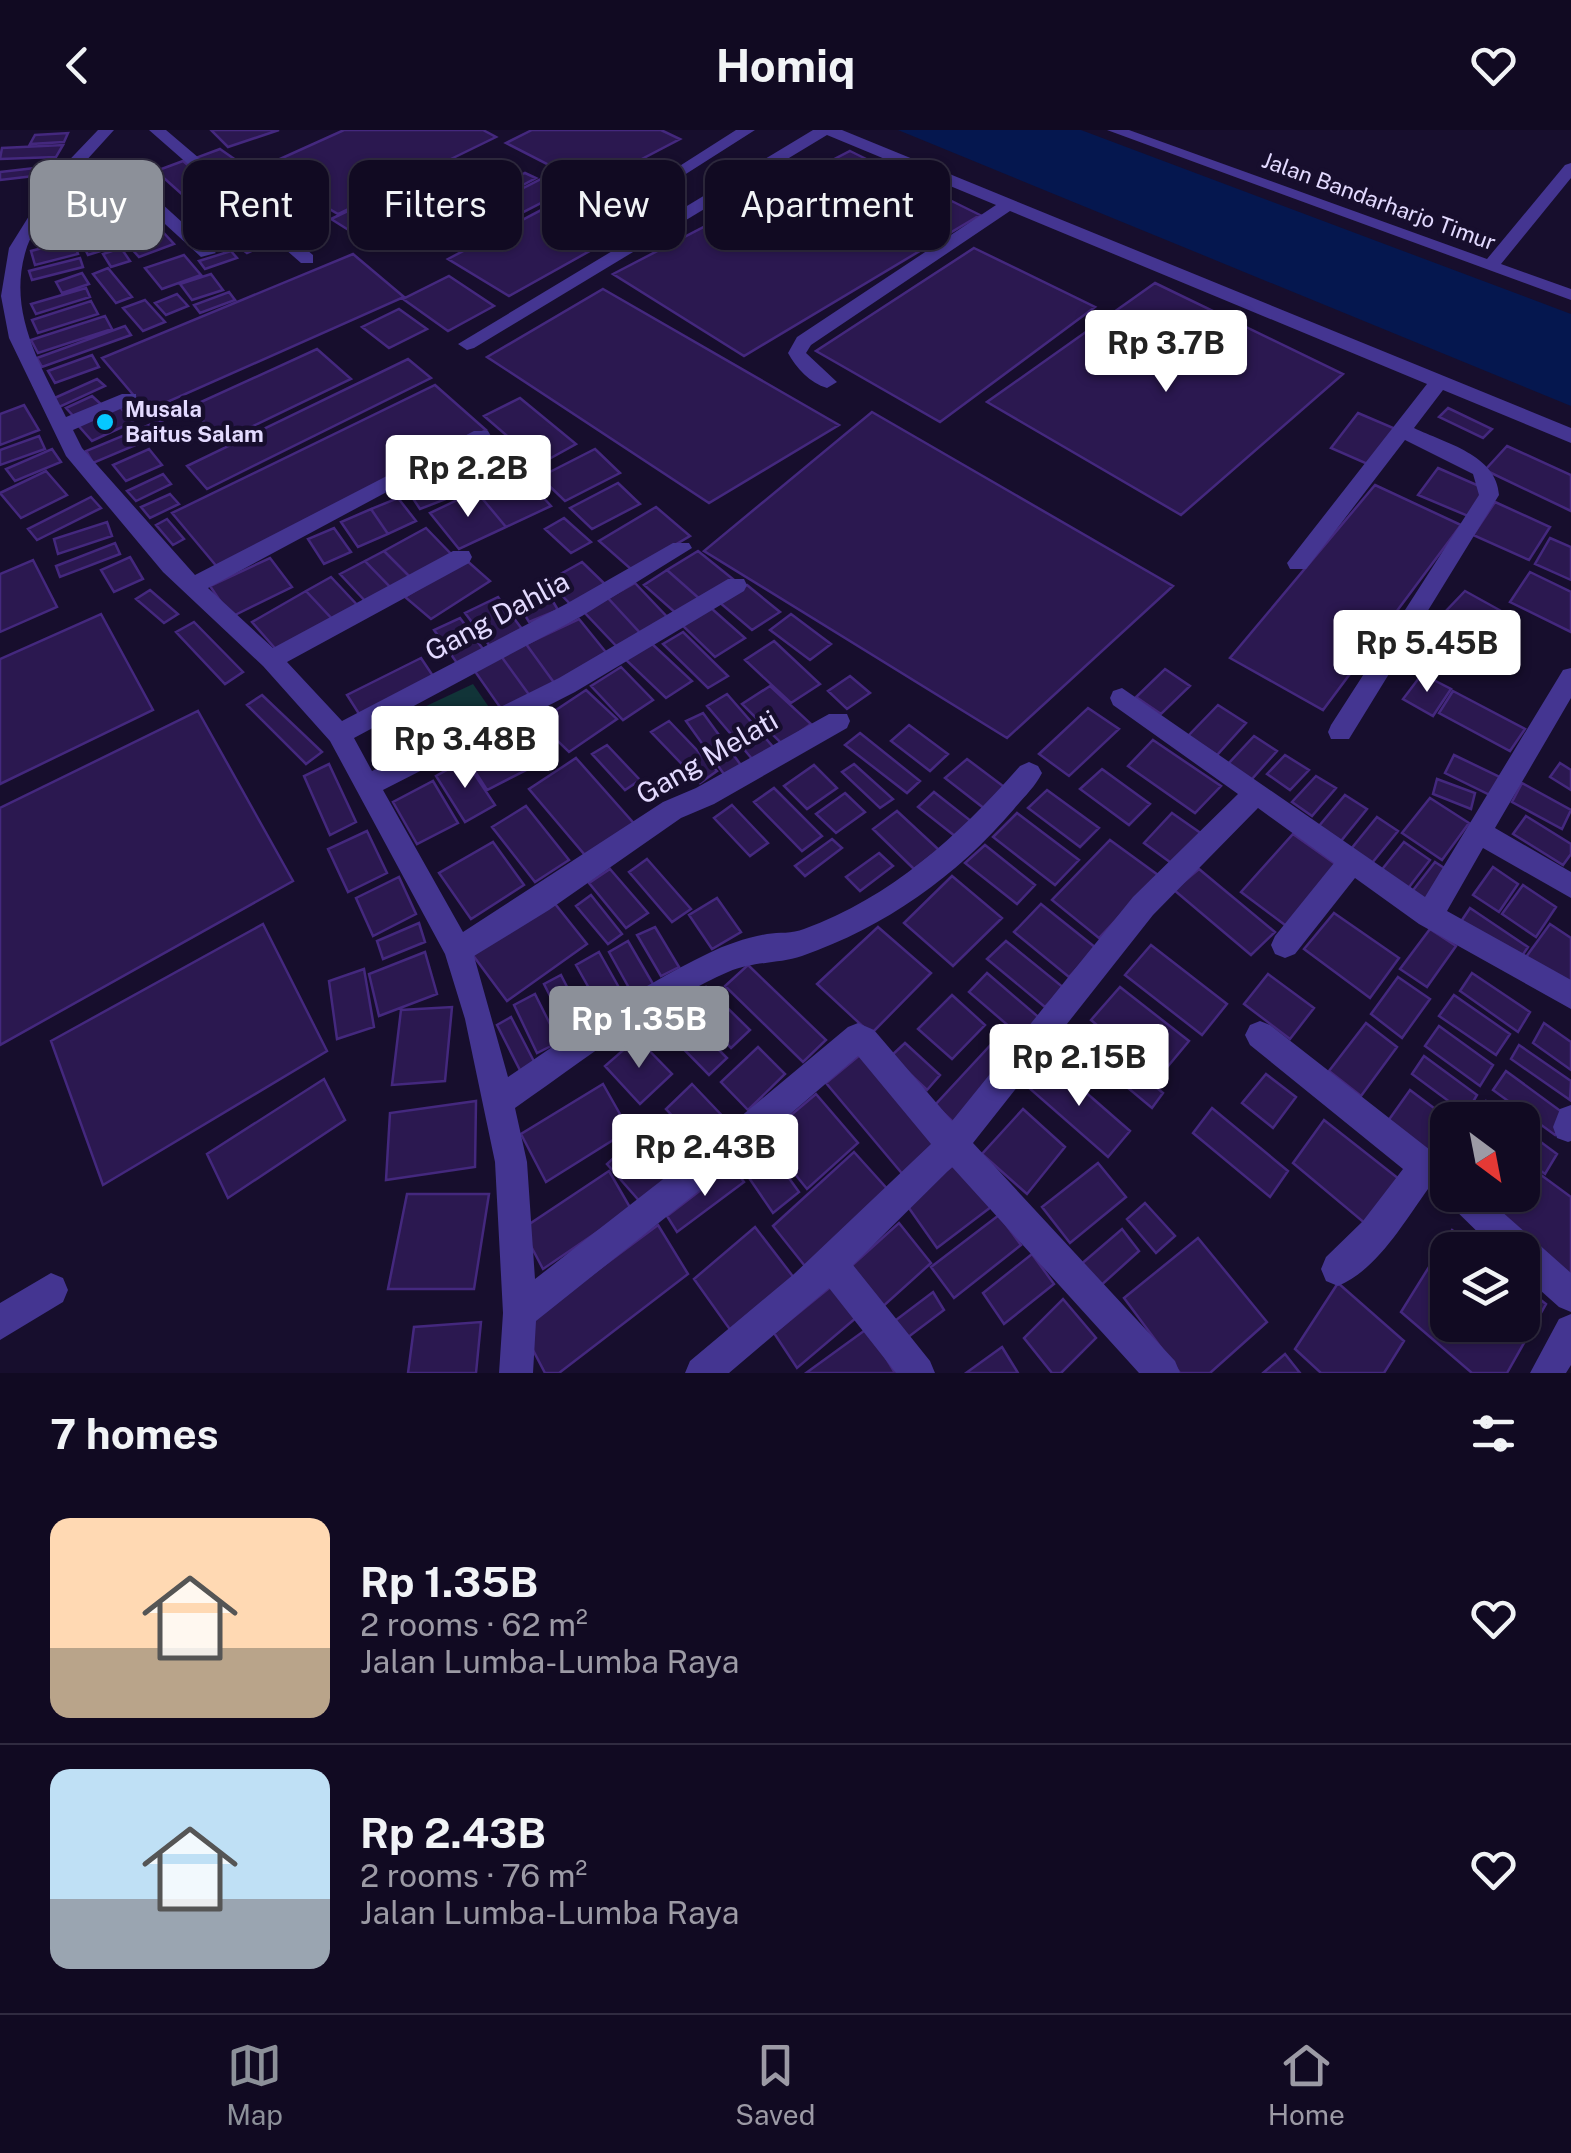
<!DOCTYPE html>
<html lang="en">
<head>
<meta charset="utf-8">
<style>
  :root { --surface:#110a22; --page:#1a132a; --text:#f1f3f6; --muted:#9c9aa5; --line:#302b40; --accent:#8c9099 }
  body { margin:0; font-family:"Public Sans",sans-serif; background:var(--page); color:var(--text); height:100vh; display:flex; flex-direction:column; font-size:38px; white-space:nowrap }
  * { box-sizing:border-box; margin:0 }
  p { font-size:32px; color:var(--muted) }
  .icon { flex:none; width:55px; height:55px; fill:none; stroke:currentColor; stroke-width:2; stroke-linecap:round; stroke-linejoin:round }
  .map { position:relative; height:1243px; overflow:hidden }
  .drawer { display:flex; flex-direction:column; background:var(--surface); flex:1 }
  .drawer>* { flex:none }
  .guide { position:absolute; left:30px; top:30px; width:1000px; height:90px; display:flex; gap:20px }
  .needle { width:65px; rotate:148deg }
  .fabs { position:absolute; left:1430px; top:972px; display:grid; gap:20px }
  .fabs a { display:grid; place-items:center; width:110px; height:110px; border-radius:20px; background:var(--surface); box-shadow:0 2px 8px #0004,0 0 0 2px var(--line); font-size:50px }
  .price { position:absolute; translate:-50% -85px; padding:0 22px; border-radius:10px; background:#fff; color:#222; font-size:32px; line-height:65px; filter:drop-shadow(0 2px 5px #0008) }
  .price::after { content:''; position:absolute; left:50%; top:60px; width:30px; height:22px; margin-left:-15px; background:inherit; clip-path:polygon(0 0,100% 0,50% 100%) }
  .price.active { background:var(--accent); color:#fff }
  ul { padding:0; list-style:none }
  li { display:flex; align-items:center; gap:30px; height:250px; padding:0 50px }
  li+li { border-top:2px solid var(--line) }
  li span { display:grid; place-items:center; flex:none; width:280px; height:200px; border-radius:20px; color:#555 }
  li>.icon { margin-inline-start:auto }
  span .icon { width:120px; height:120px; fill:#fffc; stroke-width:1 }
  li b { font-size:42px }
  h2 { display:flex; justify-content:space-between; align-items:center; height:120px; padding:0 50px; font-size:42px }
  .pill { padding:0 35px; border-radius:20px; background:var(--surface); box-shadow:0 2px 8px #0004,0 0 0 2px var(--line); font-size:35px; line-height:90px }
  .pill.active { background:var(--accent); color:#fff }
  header { display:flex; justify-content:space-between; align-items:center; height:130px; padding:0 50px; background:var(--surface); font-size:45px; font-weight:700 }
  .dock { display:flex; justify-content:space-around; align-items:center; height:140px; border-top:2px solid var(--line); background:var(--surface); font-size:28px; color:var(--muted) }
  .dock a { display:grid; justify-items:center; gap:5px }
  .dock .active { color:var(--accent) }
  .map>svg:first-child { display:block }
  .green { fill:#113438 }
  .water { fill:#05174f }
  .building { fill:#2b1850; stroke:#44287e; stroke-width:2.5 }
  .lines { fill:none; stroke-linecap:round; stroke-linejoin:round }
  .minor { fill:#443591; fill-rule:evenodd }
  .poi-dot { fill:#06c8ff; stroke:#170e2d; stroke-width:4 }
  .labels { text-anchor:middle; stroke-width:9; stroke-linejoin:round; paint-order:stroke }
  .far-street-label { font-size:22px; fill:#e3daff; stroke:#170e2d }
  .far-poi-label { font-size:22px; font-weight:bold; fill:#e3daff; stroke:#170e2d; text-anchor:start }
  .street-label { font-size:28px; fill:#e3daff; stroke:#170e2d }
</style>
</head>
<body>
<header><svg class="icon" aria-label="back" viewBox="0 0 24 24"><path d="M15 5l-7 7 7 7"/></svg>Homiq<svg class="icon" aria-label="heart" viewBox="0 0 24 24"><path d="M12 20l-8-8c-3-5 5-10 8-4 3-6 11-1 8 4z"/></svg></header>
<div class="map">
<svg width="1571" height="1243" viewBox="0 0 1571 1243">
  <rect width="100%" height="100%" fill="#170e2d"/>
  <!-- green -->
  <path class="green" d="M473 554 495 586 408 628 388 594Z"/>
  <!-- water -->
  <path class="water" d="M898 0H1081L1571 184V276Z"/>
  <!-- building -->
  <path class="building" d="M211 0H279L228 17Z
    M344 0H483L496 7 338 84 260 38Z
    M532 0H661L680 9 590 56 506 13Z
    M68 3 64 12 30 14 35 5Z
    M63 15 56 27 0 29 2 18Z
    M220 19 253 42 223 54 190 30Z
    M850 21 980 85 744 226 613 144Z
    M183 31 212 55 184 66 156 41Z
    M458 31 498 53 459 72 420 49Z
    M77 34H117L111 43H70Z
    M44 37 42 45 0 50V42Z
    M525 43 536 48 476 80 464 74Z
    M549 45 572 57 506 91 484 78Z
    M253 48 277 70 253 79 229 56Z
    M113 54 119 65 87 74 81 63Z
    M68 56 85 57 70 72 53 70Z
    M216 56 224 66 191 77 183 67Z
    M587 56 649 88 509 166 448 129Z
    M398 57 447 86 379 119 331 89Z
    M124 66 126 74 94 82 92 74Z
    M297 68 305 78 271 88 263 79Z
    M134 73 139 85 108 93 103 81Z
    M316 76 322 82 280 96 275 90Z
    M86 78 88 87 42 98 41 88Z
    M322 86 328 94 290 106 284 97Z
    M147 88 157 100 124 112 114 99Z
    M256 92 281 111 269 116 244 97Z
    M65 93 71 107 38 116 32 102Z
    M243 97 265 115 247 123 224 105Z
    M101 102 110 118 88 125 80 109Z
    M163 102 174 114 139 127 128 115Z
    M73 110 78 124 35 135 31 121Z
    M121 118 130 131 111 137 103 124Z
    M974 118 1095 177 940 292 816 221Z
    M231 121 237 128 205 139 199 131Z
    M353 124 404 167 147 281 102 228Z
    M184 125 201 145 162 159 145 138Z
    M80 128 83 137 32 150 29 141Z
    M108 138 132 167 116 173 93 144Z
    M82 143 89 154 62 163 56 152Z
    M211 144 223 160 192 170 180 154Z
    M449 146 494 176 448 201 403 169Z
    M1155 153 1343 244 1181 385 987 272Z
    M86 158 90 167 36 184 31 174Z
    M603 159 839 295 709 373 487 227Z
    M229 162 235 170 200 183 194 175Z
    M177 164 188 176 166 185 155 173Z
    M145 170 165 192 143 201 123 178Z
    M91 171 98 184 38 203 32 190Z
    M399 179 427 199 389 218 362 197Z
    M105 186 112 199 38 223 31 210Z
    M125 196 131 205 42 237 37 228Z
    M317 219 351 249 222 311 190 277Z
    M92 225 99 237 55 253 48 241Z
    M408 229 431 248 207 359 187 336Z
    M97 249 105 256 57 278 50 270Z
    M435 255 486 300 218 438 172 383Z
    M92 266 103 276 76 289 66 278Z
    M520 268 576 314 540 334 484 286Z
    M24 275 39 300 0 315V284Z
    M118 275 133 292 92 311 76 293Z
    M1448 278 1492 299 1483 308 1439 287Z
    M872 282 1173 456 1007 608 704 421Z
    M1358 283 1398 300 1372 336 1331 318Z
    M161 290 169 301 93 333 86 321Z
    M39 306 45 319 0 335V320Z
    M1507 316 1571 345V381L1485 340Z
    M52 319 61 332 15 351 6 339Z
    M149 319 162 335 126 351 113 335Z
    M595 319 620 343 565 371 540 347Z
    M1438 338 1486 359 1468 386 1418 365Z
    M46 341 67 365 21 388 0 363Z
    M520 342 551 376 506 397 476 361Z
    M163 344 171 354 136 371 127 361Z
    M430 345 446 369 420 379 404 355Z
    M618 353 640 374 592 399 570 378Z
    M1375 355 1461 395 1323 580 1230 528Z
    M476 361 506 397 459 419 430 383Z
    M170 364 179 374 150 388 141 377Z
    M91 367 101 378 37 410 28 399Z
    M398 368 416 391 388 404 371 379Z
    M1495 372 1550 397 1529 430 1473 405Z
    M656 377 690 406 632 440 599 411Z
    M371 379 388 404 358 417 341 392Z
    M564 388 591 412 571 423 545 399Z
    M167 389 184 409 173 415 156 395Z
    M107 392 112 406 58 424 54 409Z
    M334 398 351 422 324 434 308 409Z
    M426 398 453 426 412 449 384 421Z
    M1550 408 1571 417V450L1535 434Z
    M115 413 120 424 60 447 56 436Z
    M384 421 412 449 392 459 365 431Z
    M698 421 734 450 702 471 667 440Z
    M130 427 143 449 114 462 101 440Z
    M270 428 292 457 231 487 210 456Z
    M465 429 490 451 431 489 405 467Z
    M33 430 57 477 0 502V444Z
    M365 431 392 459 367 473 340 444Z
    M582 432 608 457 573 477 548 451Z
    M667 440 702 471 679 486 644 455Z
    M1530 442 1571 462V502L1510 472Z
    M331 447 360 478 335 492 306 461Z
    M635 453 670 490 642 505 608 468Z
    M747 455 780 482 752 500 719 472Z
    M545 458 558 480 529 492 515 469Z
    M150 460 178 484 164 493 136 469Z
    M306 461 335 492 280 524 252 492Z
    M1465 461 1512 487 1494 508 1446 481Z
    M498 467 525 503 492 519 465 483Z
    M608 468 642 505 619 519 584 482Z
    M711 478 745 508 715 527 682 495Z
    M101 484 153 580 0 654V529Z
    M791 484 831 514 810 530 770 500Z
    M460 488 486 523 459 536 434 500Z
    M579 489 609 526 555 554 526 514Z
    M194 492 243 542 225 554 176 502Z
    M683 502 728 546 708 558 663 514Z
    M774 511 820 554 791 573 745 530Z
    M650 512 692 551 666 568 625 529Z
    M526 514 555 554 530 566 501 526Z
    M501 526 530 566 502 580 474 540Z
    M421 528 437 552 363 590 347 565Z
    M621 537 653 570 623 590 591 556Z
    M1165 539 1190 556 1161 584 1136 567Z
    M1422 544 1451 559 1433 586 1403 569Z
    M850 546 870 563 847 579 828 561Z
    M770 556 811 594 782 614 742 574Z
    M586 560 617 589 569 622 538 592Z
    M1453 561 1525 599 1510 621 1439 583Z
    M727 564 774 618 753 630 707 576Z
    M262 565 322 622 306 634 247 575Z
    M1218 575 1246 593 1217 625 1188 606Z
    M1088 578 1119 599 1069 646 1039 624Z
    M198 581 293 751 0 915V678Z
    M703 583 743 638 726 647 686 591Z
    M669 591 717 641 700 653 651 602Z
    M909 595 948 624 930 641 891 611Z
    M511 600 534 636 487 660 464 624Z
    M860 603 920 651 907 663 845 615Z
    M1254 606 1277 621 1251 650 1228 634Z
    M1153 610 1221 656 1195 683 1128 636Z
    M607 615 640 650 625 660 592 624Z
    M1285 625 1309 640 1290 660 1267 644Z
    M1454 625 1500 647 1492 666 1445 643Z
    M576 628 638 698 590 731 529 659Z
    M967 629 1007 659 985 679 945 648Z
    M465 630 495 675 465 692 436 646Z
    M1560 633 1571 640V660L1550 647Z
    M329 634 356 692 330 705 304 646Z
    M854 634 893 669 880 678 842 642Z
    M814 635 837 658 807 679 784 656Z
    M1102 639 1150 674 1129 695 1080 659Z
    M1316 646 1336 658 1312 686 1292 672Z
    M1437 649 1475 663 1471 679 1433 664Z
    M433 651 458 693 417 714 393 672Z
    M1522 653 1571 680 1562 699 1512 672Z
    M774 658 822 706 802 721 754 672Z
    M1047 660 1099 698 1080 717 1028 678Z
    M934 662 976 695 960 710 918 677Z
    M845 663 865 682 836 703 816 684Z
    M1345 665 1367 679 1341 711 1319 696Z
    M1430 668 1469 693 1442 730 1402 703Z
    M732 675 768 713 750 726 714 688Z
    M526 676 569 730 535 752 492 697Z
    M897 681 939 720 914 739 873 699Z
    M1017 683 1079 730 1055 755 993 707Z
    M1172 683 1202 704 1174 735 1144 713Z
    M1526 686 1571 714V724L1563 735 1513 704Z
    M1377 687 1398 701 1372 733 1351 719Z
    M367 701 387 743 348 762 328 719Z
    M1293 704 1341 738 1289 798 1241 762Z
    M832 709 842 718 805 746 795 736Z
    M1110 710 1158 745 1099 808 1052 770Z
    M493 712 524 755 471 789 439 743Z
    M1404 712 1430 730 1403 765 1376 747Z
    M985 715 1035 755 1017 774 965 733Z
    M879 723 893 736 860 761 846 747Z
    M647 729 691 779 672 792 629 742Z
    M1435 732 1452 743 1424 780 1407 768Z
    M1493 737 1518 754 1499 782 1473 765Z
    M610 739 648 783 626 798 589 753Z
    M1199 739 1275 802 1251 825 1174 760Z
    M952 746 1002 788 953 836 904 793Z
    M399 747 416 784 373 806 356 768Z
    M1523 755 1556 777 1536 807 1502 784Z
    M591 765 622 804 608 814 576 776Z
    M717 768 741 802 712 819 689 785Z
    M552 770 587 814 507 871 472 824Z
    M1041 774 1096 818 1069 847 1014 802Z
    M1470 778 1528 817 1516 835 1458 796Z
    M1334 783 1399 828 1370 868 1304 819Z
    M419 793 425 812 383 829 377 811Z
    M263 794 327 921 103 1055 51 911Z
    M1550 794 1571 808V856L1526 827Z
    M655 797 679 837 661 846 637 805Z
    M878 797 931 843 871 904 817 854Z
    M1430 799 1456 816 1427 857 1400 839Z
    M628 811 653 854 633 865 609 822Z
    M1006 811 1064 858 1045 877 987 829Z
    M1151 815 1227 874 1202 905 1125 845Z
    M425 822 437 864 379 886 369 844Z
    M599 822 626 870 603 883 576 835Z
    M748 835 826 910 803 932 725 856Z
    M364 839 374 897 337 909 329 851Z
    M987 843 1043 891 1025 910 969 862Z
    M1472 843 1530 882 1518 902 1460 861Z
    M1268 844 1314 878 1290 909 1244 874Z
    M561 845 587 896 570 905 544 854Z
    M1398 847 1430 869 1402 908 1371 884Z
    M706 857 750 900 731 918 687 874Z
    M1120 857 1189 911 1159 947 1091 890Z
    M535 864 559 912 537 923 514 875Z
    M952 865 985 895 952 929 918 899Z
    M1454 865 1510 904 1496 925 1439 886Z
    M452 877 445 951 392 955 401 880Z
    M676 877 727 928 709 945 658 893Z
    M511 887 540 943 526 952 497 895Z
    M1366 893 1397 917 1361 966 1329 941Z
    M1544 893 1571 912V940L1533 913Z
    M1439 896 1493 935 1480 956 1425 916Z
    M998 907 1016 922 953 992 935 975Z
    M637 908 672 944 640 974 605 936Z
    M1103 912 1163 963 1152 978 1091 927Z
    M905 913 940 945 927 960 891 926Z
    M1519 915 1571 951 1570 970 1511 929Z
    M758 917 785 944 748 980 721 952Z
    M861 924 940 1017 905 1047 826 953Z
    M1424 926 1477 965 1466 984 1412 944Z
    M1051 932 1130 1001 1108 1027 1028 957Z
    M1506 941 1566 985 1555 1005 1493 960Z
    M1266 944 1296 967 1273 998 1242 973Z
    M324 949 345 990 228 1068 207 1024Z
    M603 954 629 1000 546 1052 521 1004Z
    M692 954 731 995 705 1021 666 979Z
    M1410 960 1450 990 1448 1024 1433 1047 1378 1005Z
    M816 964 858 1013 807 1059 765 1007Z
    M476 971 475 1037 386 1050 390 983Z
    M1486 971 1512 990H1473Z
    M1212 978 1288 1041 1270 1067 1193 1003Z
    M1023 979 1065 1017 1027 1064 982 1024Z
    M1324 990 1399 1049 1367 1095 1293 1033Z
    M650 994 685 1032 642 1074 607 1034Z
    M1522 998 1557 1024 1545 1044 1522 1027Z
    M757 1004 799 1062 773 1083 732 1023Z
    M854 1022 890 1062 808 1140 773 1096Z
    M1522 1031 1571 1067V1147L1480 1065H1522Z
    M958 1032 991 1077 937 1118 904 1071Z
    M1098 1033 1126 1067 1070 1113 1042 1077Z
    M732 1036 744 1052 677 1102 667 1086Z
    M609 1041 631 1079 543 1139 522 1099Z
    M407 1064H489L474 1159H388Z
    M1145 1073 1175 1106 1156 1123 1127 1089Z
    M999 1085 1021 1115 954 1168 931 1137Z
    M899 1093 931 1133 879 1180 848 1139Z
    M658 1095 688 1144 559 1243H545L521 1197Z
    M755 1097 798 1153 736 1208 694 1149Z
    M1122 1099 1139 1121 1097 1159 1079 1136Z
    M1452 1100 1478 1120H1448V1195H1522V1155L1546 1174 1507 1243H1472L1401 1182Z
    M1198 1108 1267 1192 1210 1243H1180L1124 1168Z
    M1032 1124 1054 1154 1004 1194 983 1163Z
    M1338 1153 1404 1211 1384 1243H1321L1295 1219Z
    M834 1154 857 1187 797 1238 774 1203Z
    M933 1162 944 1180 903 1211 892 1193Z
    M1063 1169 1096 1208 1061 1243H1052L1024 1208Z
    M481 1192 476 1243H408L414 1197Z
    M868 1198 895 1243H806Z
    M1002 1217 1018 1243H966Z
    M1285 1224 1300 1243H1263Z"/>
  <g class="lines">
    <!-- minor -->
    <path class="minor" d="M98 0H114L74 44 128 43 216 123 201 127 118 51 65 54C53 74 33 97 26 120 7 182 40 234 66 287L122 264H136V272L73 300 82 318 195 445 474 301H488L491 306 208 458 273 518 453 421H469L472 427 469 433 287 532 342 591 566 474 673 413H689L692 418 582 486 354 608 372 641 559 548 728 449H744L747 455 744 461 575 562 383 660 463 802 663 672 696 658 829 584H847L850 591 847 598 714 674 681 688 549 780 474 826 508 947C573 903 638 857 709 823 725 815 748 807 767 804 779 802 792 804 804 799 892 767 959 705 1020 636L1029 632 1038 636 1042 643C1035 657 1023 668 1014 679 957 746 885 797 802 826 778 834 754 831 728 842 653 875 581 932 515 978L527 1032 535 1149 703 1018 848 897 858 893 874 900 952 991 1133 767 1238 664 1113 575 1110 568 1113 561 1122 558 1425 767 1563 540 1571 538V568L1495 698 1571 742V768L1483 718 1447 781 1571 850V879L1419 794 1355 748 1295 824 1285 828 1275 824 1271 815 1275 806 1334 733 1258 678 1153 785 973 1013 1175 1231 1180 1243H1139L952 1037 853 1135 930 1231 935 1243H896L829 1158 729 1243H685L690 1231 794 1144 931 1014 858 926 725 1040 536 1191 533 1243H499L503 1183 495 1032 465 889 445 824 330 611 263 536 163 442 66 326 9 208 1 166 9 118 54 46Z
      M149 0H166L313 125V133H301Z
      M736 0H755L645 70 631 67Z
      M813 0H842L1571 298V313L1443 260 1414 298C1445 313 1497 325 1499 365L1349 609H1331L1328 602 1331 595 1479 365 1473 344 1405 310 1306 439H1290L1287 433 1427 254 1010 81 811 215 806 223 837 252 827 258C810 253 796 238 788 223L797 207 996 75 827 5 474 218 467 220 458 214Z
      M1107 0H1129L1487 129 1565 35 1571 33V48L1501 134 1571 159V170Z
      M1260 891 1270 895 1448 1034V1065H1483L1571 1143V1182L1559 1177 1522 1144V1120H1496L1445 1070 1428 1059C1404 1092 1377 1140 1338 1156L1326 1151 1321 1139 1326 1127 1363 1091 1403 1039 1250 915 1245 905 1250 895Z
      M1571 975V1011L1568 1012 1557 1008 1553 997 1560 979Z
      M51 1143 63 1148 68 1160 63 1172 0 1210V1173Z
      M1571 1184V1235L1566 1243H1530L1559 1189Z"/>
  </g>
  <!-- markers -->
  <circle class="poi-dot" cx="105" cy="292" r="10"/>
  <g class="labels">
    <!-- far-street labels -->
    <g class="far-street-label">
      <text transform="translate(1379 71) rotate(20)" y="8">Jalan Bandarharjo Timur</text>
    </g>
    <!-- far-poi labels -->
    <g class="far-poi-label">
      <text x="125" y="287">Musala<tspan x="125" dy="25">Baitus Salam</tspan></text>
    </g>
    <!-- street labels -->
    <g class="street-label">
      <text transform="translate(497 486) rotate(-28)" y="10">Gang Dahlia</text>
      <text transform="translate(707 627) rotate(-30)" y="10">Gang Melati</text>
    </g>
  </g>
</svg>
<div class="fabs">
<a><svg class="needle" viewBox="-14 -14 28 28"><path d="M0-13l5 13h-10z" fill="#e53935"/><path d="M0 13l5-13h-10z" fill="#9c9aa5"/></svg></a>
<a><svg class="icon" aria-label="layers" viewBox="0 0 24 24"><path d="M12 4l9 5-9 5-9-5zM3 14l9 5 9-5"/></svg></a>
</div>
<b class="price" style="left:1166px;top:265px">Rp 3.7B</b>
<b class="price" style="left:468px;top:390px">Rp 2.2B</b>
<b class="price" style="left:1427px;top:565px">Rp 5.45B</b>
<b class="price" style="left:465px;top:661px">Rp 3.48B</b>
<b class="price active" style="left:639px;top:941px">Rp 1.35B</b>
<b class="price" style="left:1079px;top:979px">Rp 2.15B</b>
<b class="price" style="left:705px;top:1069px">Rp 2.43B</b>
<div class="guide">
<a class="pill active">Buy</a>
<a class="pill">Rent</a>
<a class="pill">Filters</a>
<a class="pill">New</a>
<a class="pill">Apartment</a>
</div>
</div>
<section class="drawer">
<h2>7 homes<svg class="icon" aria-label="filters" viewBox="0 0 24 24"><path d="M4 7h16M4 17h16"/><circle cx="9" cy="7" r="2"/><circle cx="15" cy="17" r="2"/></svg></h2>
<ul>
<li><span style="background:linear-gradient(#ffd9b3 65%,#b9a48a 0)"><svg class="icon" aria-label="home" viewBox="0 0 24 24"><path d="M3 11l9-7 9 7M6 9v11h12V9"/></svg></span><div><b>Rp 1.35B</b><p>2 rooms · 62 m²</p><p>Jalan Lumba-Lumba Raya</p></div><svg class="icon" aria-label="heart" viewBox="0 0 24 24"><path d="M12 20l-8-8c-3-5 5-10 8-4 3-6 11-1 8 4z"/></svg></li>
<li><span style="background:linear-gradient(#bfe0f5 65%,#9aa5b1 0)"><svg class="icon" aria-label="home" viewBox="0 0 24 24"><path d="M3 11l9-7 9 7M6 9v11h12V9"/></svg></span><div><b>Rp 2.43B</b><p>2 rooms · 76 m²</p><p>Jalan Lumba-Lumba Raya</p></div><svg class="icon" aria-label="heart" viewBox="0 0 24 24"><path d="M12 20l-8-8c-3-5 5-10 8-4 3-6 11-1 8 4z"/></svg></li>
</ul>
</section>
<nav class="dock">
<a class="active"><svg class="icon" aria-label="map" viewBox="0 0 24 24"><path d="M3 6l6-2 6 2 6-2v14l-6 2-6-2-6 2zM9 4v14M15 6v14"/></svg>Map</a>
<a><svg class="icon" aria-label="saved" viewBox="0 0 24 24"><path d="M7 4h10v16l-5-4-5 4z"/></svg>Saved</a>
<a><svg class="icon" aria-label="home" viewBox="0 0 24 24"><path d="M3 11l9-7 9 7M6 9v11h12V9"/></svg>Home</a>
</nav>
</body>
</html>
